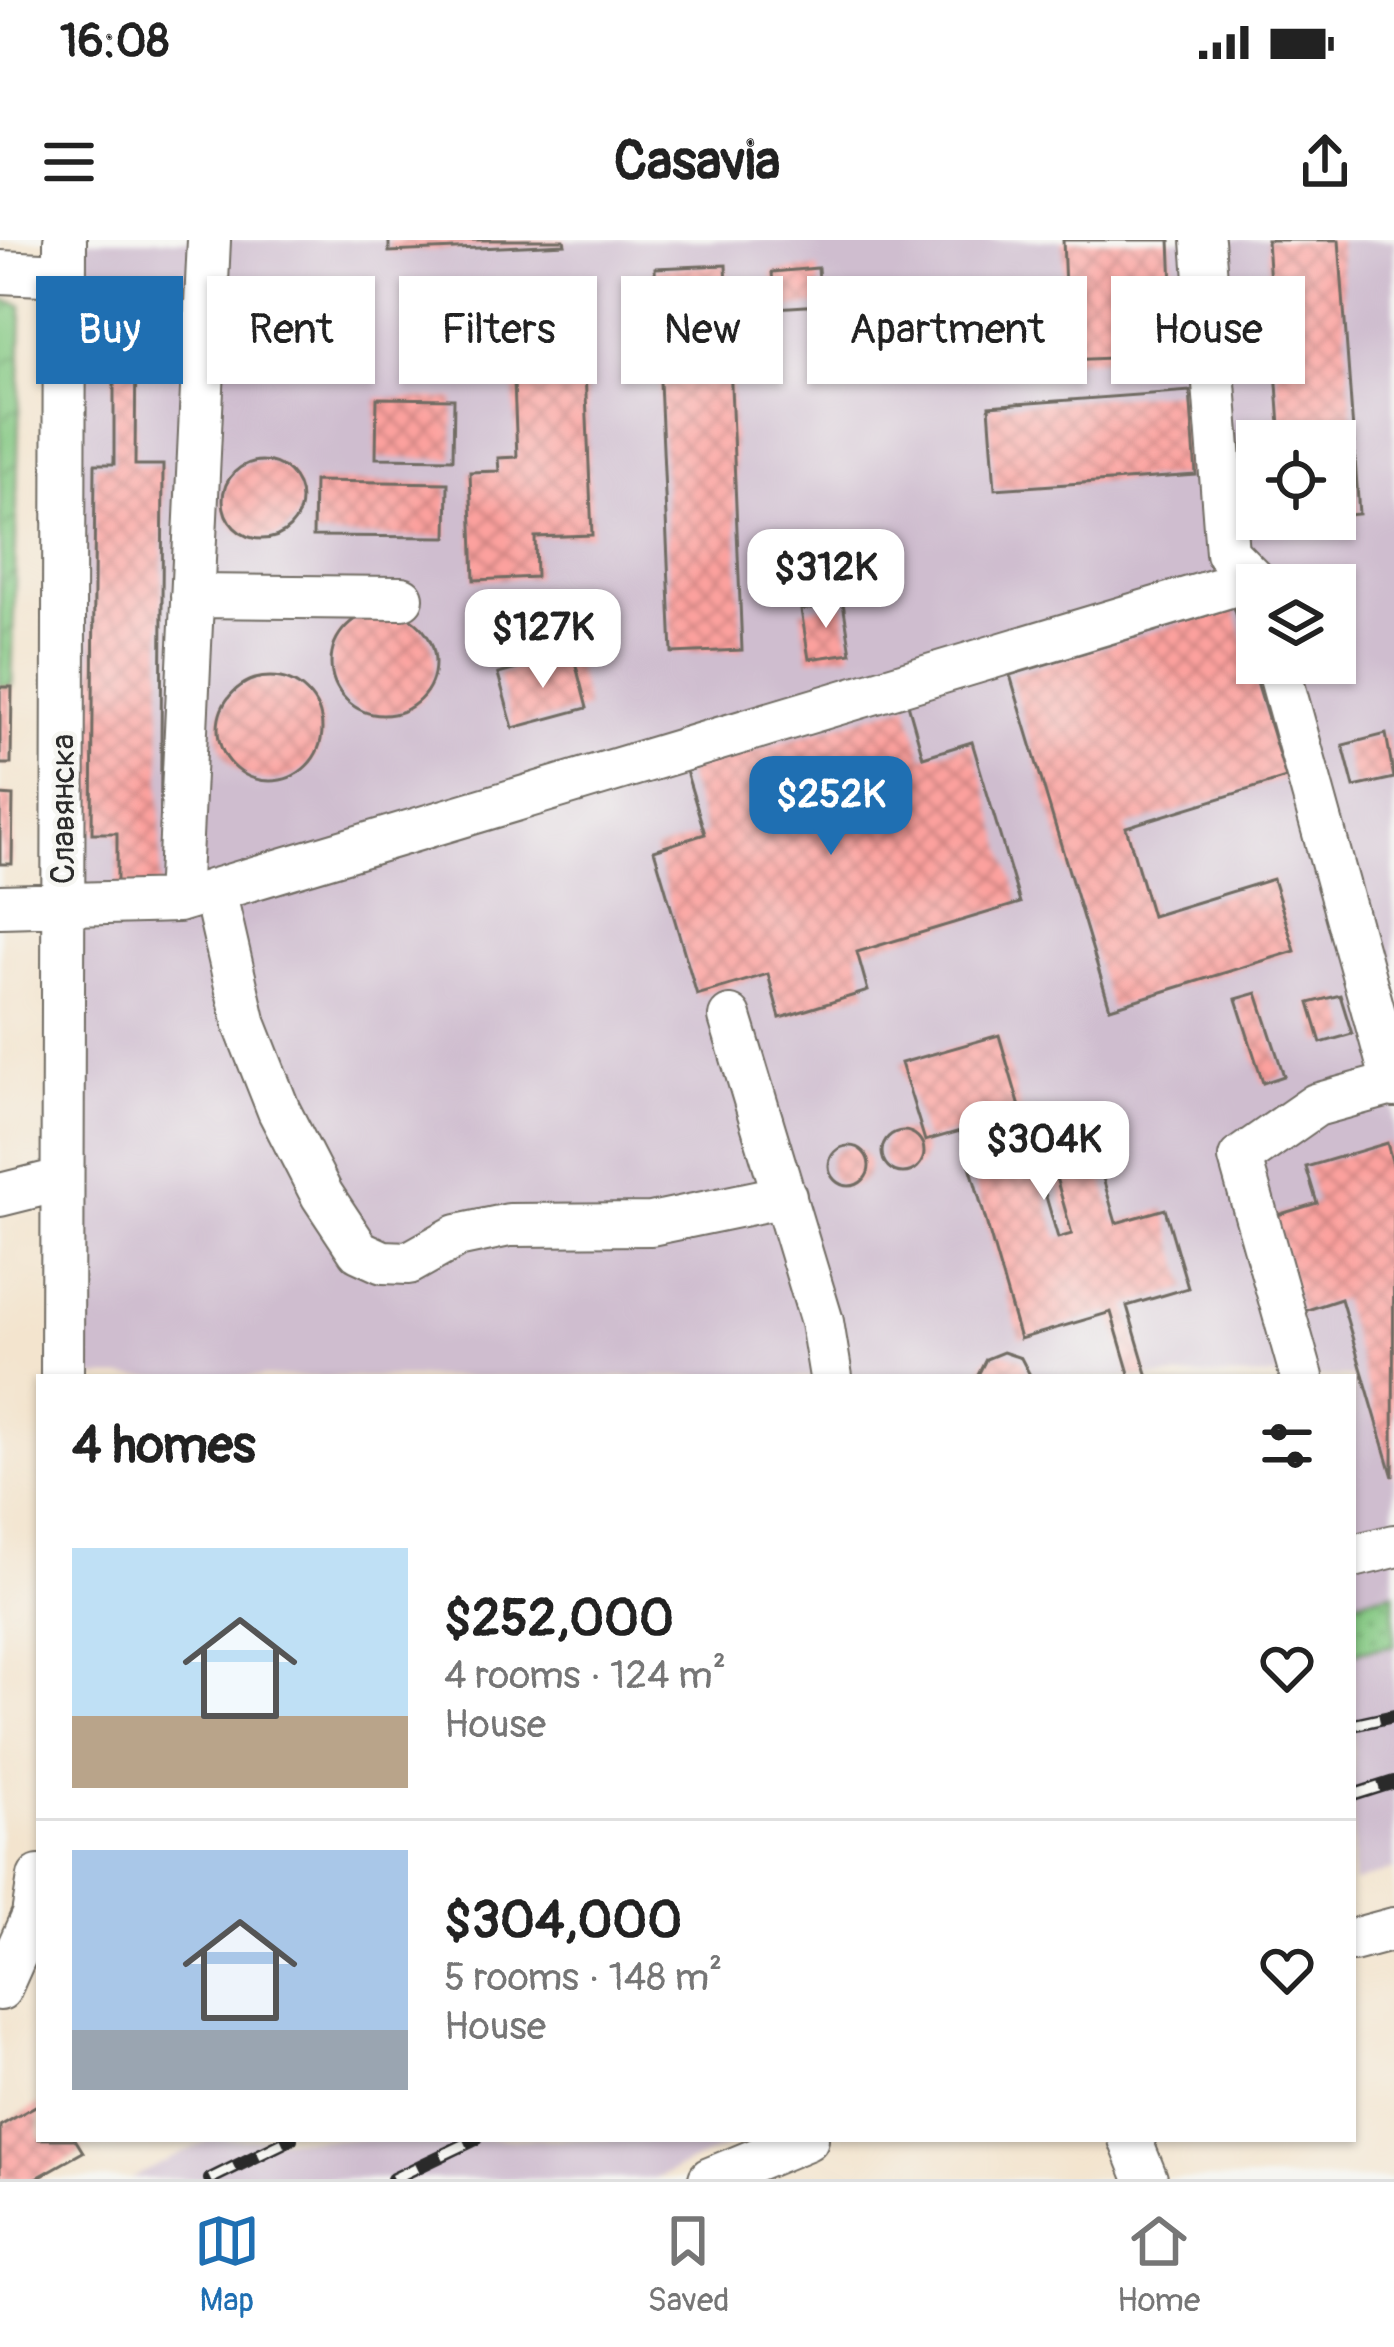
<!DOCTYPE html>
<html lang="en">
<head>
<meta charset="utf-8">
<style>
  :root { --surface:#fff; --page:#f2f2f2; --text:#222; --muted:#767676; --line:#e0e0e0; --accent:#1f6fb2 }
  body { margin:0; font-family:Pangolin,sans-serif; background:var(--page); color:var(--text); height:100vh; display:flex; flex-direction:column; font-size:45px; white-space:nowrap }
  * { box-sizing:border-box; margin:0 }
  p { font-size:39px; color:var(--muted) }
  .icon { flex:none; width:66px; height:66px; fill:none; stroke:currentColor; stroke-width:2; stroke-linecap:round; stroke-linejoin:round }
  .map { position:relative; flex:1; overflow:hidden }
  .side { position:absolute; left:36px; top:1134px; width:1320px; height:768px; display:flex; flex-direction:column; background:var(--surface); border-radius:0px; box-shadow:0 3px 9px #0004 }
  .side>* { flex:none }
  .guide { position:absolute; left:36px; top:36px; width:1323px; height:108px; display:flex; gap:24px }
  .tools { position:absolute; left:1236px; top:180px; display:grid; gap:24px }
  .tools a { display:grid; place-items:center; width:120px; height:120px; border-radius:0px; background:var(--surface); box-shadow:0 3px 9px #0004; font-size:60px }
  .price { position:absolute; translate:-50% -102px; padding:0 27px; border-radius:24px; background:#fff; color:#222; font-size:39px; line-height:78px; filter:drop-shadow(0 3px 6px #0008) }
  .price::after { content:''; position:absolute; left:50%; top:72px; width:36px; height:27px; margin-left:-18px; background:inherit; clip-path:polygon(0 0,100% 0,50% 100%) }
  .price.current { background:var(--accent); color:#fff }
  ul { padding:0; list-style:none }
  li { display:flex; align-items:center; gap:36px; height:300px; padding:0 36px }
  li+li { border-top:3px solid var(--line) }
  li span { display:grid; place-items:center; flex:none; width:336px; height:240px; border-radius:0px; color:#555 }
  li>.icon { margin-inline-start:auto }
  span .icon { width:144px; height:144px; fill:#fffc; stroke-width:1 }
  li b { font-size:51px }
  h2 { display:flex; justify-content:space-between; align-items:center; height:144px; padding:0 36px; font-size:51px }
  .tag { padding:0 42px; border-radius:0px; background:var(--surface); box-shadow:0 3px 9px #0004; font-size:42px; line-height:108px }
  .tag.current { background:var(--accent); color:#fff }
  .status { display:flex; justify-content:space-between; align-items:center; height:84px; padding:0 60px; background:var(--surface); direction:ltr }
  .status svg { height:33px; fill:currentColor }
  header { display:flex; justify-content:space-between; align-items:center; height:156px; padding:0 36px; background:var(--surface); font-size:54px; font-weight:800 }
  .dock { display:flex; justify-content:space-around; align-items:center; height:168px; border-top:3px solid var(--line); background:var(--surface); font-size:33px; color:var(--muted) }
  .dock a { display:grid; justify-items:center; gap:6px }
  .dock .current { color:var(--accent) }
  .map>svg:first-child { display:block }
  .industrial { fill:#cfbdcf; fill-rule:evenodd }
  .grass { fill:url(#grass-dots); stroke:#587a56; stroke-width:3 }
  .park { fill:url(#park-crowns); stroke:#587a56; stroke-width:3 }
  .building { fill:url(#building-cross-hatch) }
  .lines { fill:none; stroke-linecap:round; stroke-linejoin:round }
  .minor-casing { stroke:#716c64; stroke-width:46 }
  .minor { stroke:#fff; stroke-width:42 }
  .rail-casing { stroke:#2b2b2b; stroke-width:14 }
  .rail { stroke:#f6f6f2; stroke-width:9; stroke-dasharray:27; stroke-linecap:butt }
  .labels { text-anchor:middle; stroke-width:9; stroke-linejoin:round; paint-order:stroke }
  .street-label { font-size:33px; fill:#2b2b2b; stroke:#f6f6f2 }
</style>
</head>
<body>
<div class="status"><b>16:08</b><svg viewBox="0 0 49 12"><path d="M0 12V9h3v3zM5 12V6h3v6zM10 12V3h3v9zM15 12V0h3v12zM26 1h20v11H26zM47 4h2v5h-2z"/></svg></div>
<header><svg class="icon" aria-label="menu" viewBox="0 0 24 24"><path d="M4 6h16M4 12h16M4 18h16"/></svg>Casavia<svg class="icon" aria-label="share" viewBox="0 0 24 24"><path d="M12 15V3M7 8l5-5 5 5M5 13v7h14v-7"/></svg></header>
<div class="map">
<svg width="1394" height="1939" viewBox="0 0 1394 1939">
  <defs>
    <pattern id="grass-dots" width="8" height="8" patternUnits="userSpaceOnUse" patternTransform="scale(3)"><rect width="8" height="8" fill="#84c882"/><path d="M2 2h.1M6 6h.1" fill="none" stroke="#6ca36b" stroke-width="1.8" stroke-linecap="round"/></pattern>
    <pattern id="park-crowns" width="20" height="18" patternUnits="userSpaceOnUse" patternTransform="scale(3)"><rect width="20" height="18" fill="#84c882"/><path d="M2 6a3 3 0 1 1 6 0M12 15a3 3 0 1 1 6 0" fill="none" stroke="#6ca36b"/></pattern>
    <pattern id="building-cross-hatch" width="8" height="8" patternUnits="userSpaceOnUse" patternTransform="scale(3)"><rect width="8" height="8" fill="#fca19e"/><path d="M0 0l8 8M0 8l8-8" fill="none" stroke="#cc8381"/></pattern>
  </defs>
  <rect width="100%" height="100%" fill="#f6f6f2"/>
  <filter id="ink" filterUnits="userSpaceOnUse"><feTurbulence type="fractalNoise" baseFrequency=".00833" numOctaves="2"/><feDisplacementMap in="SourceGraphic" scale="24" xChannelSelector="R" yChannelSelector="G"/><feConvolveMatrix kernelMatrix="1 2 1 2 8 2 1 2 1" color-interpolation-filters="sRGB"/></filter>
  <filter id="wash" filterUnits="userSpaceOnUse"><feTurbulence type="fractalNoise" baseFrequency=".004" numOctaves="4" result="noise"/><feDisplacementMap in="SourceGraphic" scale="48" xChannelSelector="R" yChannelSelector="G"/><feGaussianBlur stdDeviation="2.7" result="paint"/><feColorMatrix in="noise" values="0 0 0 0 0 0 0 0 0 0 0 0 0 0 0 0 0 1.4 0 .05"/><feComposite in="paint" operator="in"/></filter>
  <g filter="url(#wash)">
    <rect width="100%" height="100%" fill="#f3e4ce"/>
    <!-- industrial -->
    <path class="industrial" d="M65 0H1394V1352L1353 1361V1137H62ZM1257 201H1335V279H1257ZM1257 345H1335V423H1257Z
      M1394 1405V1629L1353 1643V1413Z
      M211 1899H742L654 1939H131Z"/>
    <!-- grass -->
    <path class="grass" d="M1394 1352V1405L1353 1413V1361Z"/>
    <!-- park -->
    <path class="park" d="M0 59 22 65 12 447H0Z"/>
    <g id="blocks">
      <!-- building -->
      <path class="building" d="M389 0H564L565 4 389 12Z
        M1063 0H1170L1175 115 1068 120Z
        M1267 0H1339L1359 274 1335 276V201H1281Z
        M726 25 742 410 672 413 655 28Z
        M818 28 821 65 775 68 772 32Z
        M581 38 592 295 535 297 536 337 474 340 470 232 499 231 498 218 517 217 510 41Z
        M254 54 343 55V129L253 128Z
        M136 99 135 225H163L160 653H117V593H92L95 224H114V100Z
        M1190 151 1196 235 995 249 989 166Z
        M377 158 454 159 453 219 376 218Z
        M223 260a39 39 0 1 1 78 0a39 39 0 1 1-78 0Z
        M314 241 448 243 447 297 313 296Z
        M843 363 851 413 809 419 801 370Z
        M1234 367 1286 538 1126 587 1152 676 1273 639 1295 711 1110 768 1010 435Z
        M331 423a52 52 0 1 1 104 0a52 52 0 1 1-104 0Z
        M573 414 587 468 513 488 498 434Z
        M218 489a52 52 0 1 1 104 0a52 52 0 1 1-104 0Z
        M0 447H12L11 524H0Z
        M908 464 923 517 972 502 1020 663 857 712 868 751 780 778 768 734 697 755 654 610 705 594 686 531Z
        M1386 494 1394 538 1354 547 1343 505Z
        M0 555 13 556 12 624H0Z
        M1257 753 1284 836 1263 843 1236 759Z
        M1340 755 1352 794 1321 803 1309 763Z
        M999 795 1058 998 1072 994 1044 895 1087 883 1116 983 1165 969 1188 1048 1127 1066 1148 1137H1130L1111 1072 1020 1099 960 891 925 901 901 823Z
        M882 912a21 21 0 1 1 42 0a21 21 0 1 1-42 0Z
        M1387 903 1394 928 1393 1237 1341 1059 1301 1072 1274 976 1317 963 1306 927Z
        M829 926a20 20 0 1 1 40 0a20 20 0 1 1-40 0Z
        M1003 1112 1021 1118 1031 1137H977L986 1119Z
        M39 1864V1899H75L83 1912 35 1939H0V1886Z"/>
    </g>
  </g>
  <g filter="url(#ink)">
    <use href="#blocks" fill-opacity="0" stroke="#716c64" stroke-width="3"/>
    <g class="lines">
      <!-- minor casing -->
      <g class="minor-casing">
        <path id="minor" d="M1203 0 1227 313 1253 339 1257 352
          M0 32 64 35
          M192 356 402 358
          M1277 423 1394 846
          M214 650 245 785 279 871 322 955 359 1011 383 1022 409 1023 457 996 509 985 651 984 785 956
          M178 661 209 0
          M0 666 178 661 1253 339
          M730 777 822 1082 831 1137
          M0 955 60 940
          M62 1137 65 0
          M1302 1137 1240 918 1316 865 1392 844
          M1353 1316 1394 1306
          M1353 1700 1394 1689
          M0 1749 33 1675 39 1637
          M1130 1899 1146 1939
          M710 1939 807 1899"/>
      </g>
      <!-- minor -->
      <use href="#minor" class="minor"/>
      <!-- rail casing -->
      <g class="rail-casing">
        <path id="rail" d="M1353 1485 1394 1476
          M1353 1555 1394 1542
          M210 1939 291 1899
          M393 1939 476 1899"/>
      </g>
      <!-- rail -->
      <use href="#rail" class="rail"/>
    </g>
  </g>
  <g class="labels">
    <!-- street labels -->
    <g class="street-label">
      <text transform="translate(62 569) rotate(-90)" y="12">Славянска</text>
    </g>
  </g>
</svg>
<div class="tools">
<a><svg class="icon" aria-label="locate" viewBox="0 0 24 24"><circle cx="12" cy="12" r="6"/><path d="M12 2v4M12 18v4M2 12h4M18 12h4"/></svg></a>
<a><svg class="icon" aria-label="layers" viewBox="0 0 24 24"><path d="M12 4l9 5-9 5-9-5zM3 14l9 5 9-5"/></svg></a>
</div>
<b class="price" style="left:826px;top:391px">$312K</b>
<b class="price" style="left:543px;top:451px">$127K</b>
<b class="price current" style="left:831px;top:618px">$252K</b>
<b class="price" style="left:1044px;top:963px">$304K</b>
<div class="guide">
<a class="tag current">Buy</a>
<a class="tag">Rent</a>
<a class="tag">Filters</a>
<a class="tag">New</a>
<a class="tag">Apartment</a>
<a class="tag">House</a>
</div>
<section class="side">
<h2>4 homes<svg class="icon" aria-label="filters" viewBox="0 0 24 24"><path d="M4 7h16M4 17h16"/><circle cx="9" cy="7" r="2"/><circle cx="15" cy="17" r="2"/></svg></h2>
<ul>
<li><span style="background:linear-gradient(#bfe0f5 70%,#b9a48a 0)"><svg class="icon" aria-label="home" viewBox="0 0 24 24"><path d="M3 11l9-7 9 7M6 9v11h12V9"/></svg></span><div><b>$252,000</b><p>4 rooms · 124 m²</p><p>House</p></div><svg class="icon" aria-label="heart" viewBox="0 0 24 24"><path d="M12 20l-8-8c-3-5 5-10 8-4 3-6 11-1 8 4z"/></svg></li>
<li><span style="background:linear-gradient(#a9c7e8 75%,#9aa5b1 0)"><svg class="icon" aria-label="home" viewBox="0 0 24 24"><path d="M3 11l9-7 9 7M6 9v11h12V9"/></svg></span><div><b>$304,000</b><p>5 rooms · 148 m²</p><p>House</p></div><svg class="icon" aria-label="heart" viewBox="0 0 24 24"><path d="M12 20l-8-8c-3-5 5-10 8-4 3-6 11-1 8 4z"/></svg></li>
</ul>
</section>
</div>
<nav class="dock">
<a class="current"><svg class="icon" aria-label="map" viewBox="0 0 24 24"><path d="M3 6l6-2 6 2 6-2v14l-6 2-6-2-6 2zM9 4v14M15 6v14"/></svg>Map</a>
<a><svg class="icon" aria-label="saved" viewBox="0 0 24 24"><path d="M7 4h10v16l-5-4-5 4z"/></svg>Saved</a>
<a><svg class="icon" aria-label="home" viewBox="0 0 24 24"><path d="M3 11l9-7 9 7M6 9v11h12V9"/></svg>Home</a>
</nav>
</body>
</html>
